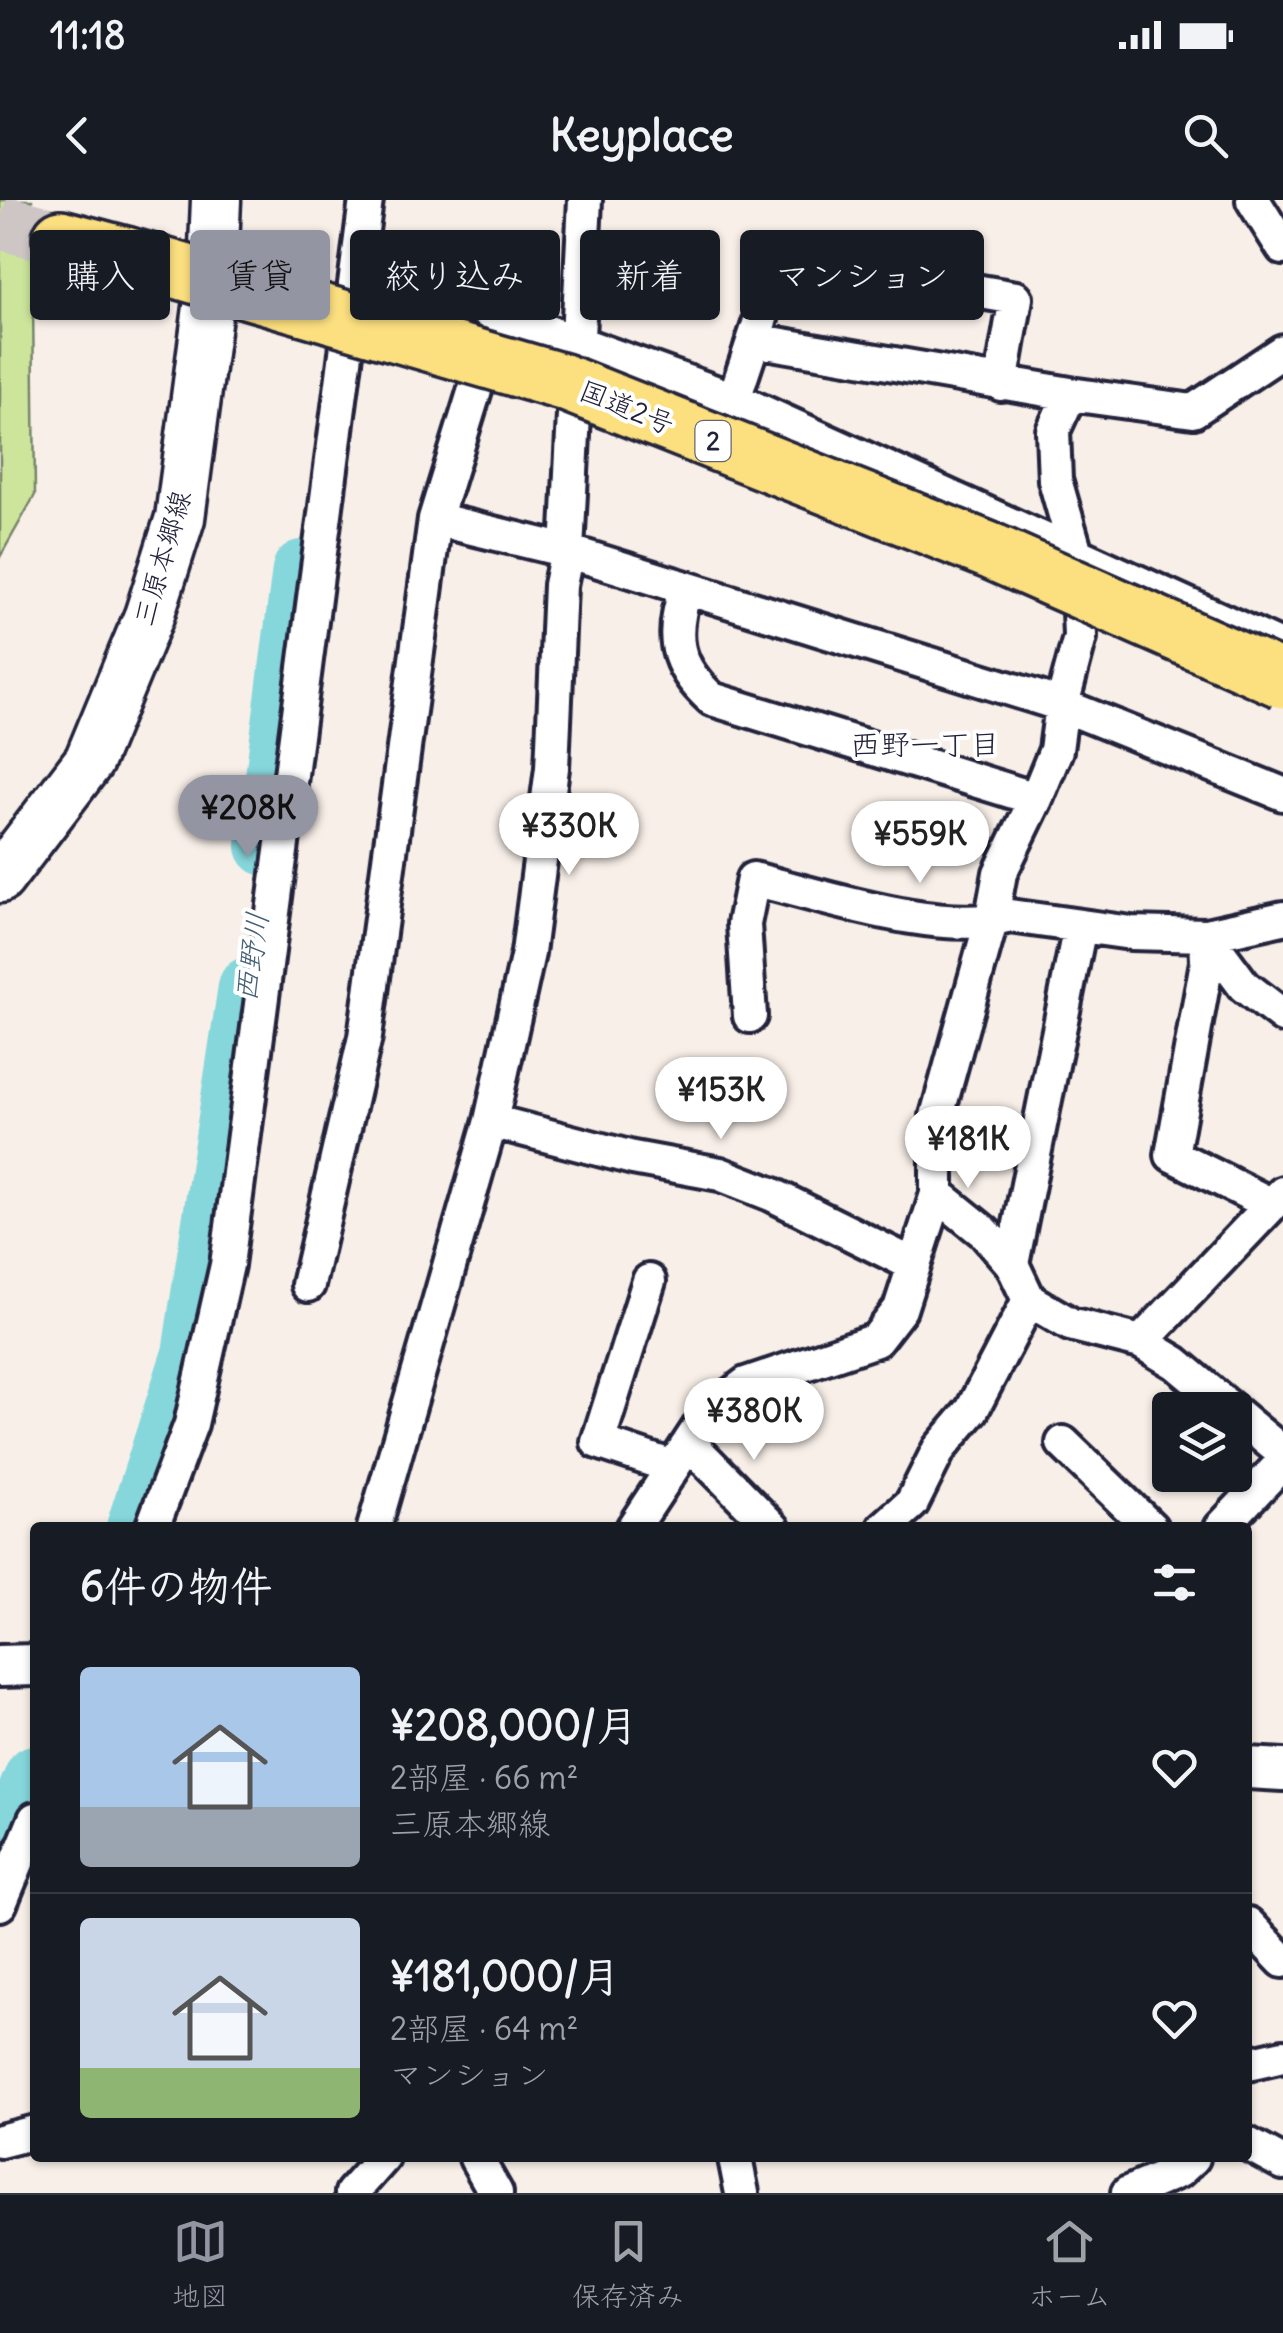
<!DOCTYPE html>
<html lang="ja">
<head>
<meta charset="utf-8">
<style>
  :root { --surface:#171b24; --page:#20242c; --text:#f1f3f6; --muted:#9ea1a6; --line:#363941; --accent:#9495a2 }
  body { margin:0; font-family:Delius,"Klee One",sans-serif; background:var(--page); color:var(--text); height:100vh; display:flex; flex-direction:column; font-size:38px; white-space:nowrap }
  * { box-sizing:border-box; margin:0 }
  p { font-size:32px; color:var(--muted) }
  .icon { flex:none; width:55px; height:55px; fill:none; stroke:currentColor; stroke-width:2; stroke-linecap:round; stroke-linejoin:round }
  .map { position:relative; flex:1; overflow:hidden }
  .panel { position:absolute; left:30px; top:1322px; width:1222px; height:640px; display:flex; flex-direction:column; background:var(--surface); border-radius:10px; box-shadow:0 2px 8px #0004 }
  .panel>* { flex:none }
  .guide { position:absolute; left:30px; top:30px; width:1225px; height:90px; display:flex; gap:20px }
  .tools { position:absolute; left:1152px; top:1192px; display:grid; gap:20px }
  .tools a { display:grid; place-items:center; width:100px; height:100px; border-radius:10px; background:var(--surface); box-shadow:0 2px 8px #0004; font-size:50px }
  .price { position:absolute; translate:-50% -85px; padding:0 22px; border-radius:35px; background:#fff; color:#222; font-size:32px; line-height:65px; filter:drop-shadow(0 2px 5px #0008) }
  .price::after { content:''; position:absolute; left:50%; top:60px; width:30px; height:22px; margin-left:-15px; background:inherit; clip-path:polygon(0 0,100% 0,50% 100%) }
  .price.current { background:var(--accent); color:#111 }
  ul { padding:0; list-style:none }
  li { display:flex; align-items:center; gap:30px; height:250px; padding:0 50px }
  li+li { border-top:2px solid var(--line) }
  li span { display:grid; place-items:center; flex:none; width:280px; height:200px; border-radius:10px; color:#555 }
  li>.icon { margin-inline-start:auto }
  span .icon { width:120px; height:120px; fill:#fffc; stroke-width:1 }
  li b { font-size:42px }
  h2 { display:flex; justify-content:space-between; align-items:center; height:120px; padding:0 50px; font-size:42px }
  .chip { padding:0 35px; border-radius:10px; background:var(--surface); box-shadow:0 2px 8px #0004; font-size:35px; line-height:90px }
  .chip.current { background:var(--accent); color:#111 }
  .status { display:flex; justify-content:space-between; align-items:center; height:70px; padding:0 50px; background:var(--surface); direction:ltr }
  .status svg { height:28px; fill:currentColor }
  header { display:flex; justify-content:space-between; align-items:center; height:130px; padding:0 50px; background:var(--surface); font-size:45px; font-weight:800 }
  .tab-bar { display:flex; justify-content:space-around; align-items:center; height:140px; border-top:2px solid var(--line); background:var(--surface); font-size:28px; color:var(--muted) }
  .tab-bar a { display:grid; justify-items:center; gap:5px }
  .tab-bar .current { color:var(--accent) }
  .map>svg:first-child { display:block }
  .green { fill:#cce59b; stroke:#77846b; stroke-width:2.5 }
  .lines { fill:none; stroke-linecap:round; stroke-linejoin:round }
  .river { stroke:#86d7dc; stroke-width:60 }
  .trunk-tunnel { stroke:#cdc6c5; stroke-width:55; stroke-dasharray:55 28; stroke-linecap:butt }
  .minor-casing { stroke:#22223b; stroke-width:40 }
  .tertiary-casing { stroke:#22223b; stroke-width:48 }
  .secondary-casing { stroke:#22223b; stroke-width:55 }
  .trunk-casing { stroke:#22223b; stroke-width:62 }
  .minor { stroke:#fff; stroke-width:32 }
  .tertiary { stroke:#fff; stroke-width:40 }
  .secondary { stroke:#fff; stroke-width:48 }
  .trunk { stroke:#fce080; stroke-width:55 }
  .trunk-bridge-casing { stroke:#22223b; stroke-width:62; stroke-linecap:butt }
  .trunk-bridge { stroke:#fce080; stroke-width:55 }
  .labels { text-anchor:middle; stroke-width:8; stroke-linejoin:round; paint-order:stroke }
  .shield { fill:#fff; stroke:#646476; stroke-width:2.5 }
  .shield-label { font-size:25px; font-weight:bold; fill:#22223b }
  .street-label { font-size:28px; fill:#22223b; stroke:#fff }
  .neighbourhood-label { font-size:30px; fill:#22223b; stroke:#fff }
  .water-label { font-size:30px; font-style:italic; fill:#456173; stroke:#fff }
</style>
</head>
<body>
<div class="status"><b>11:18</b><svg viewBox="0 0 49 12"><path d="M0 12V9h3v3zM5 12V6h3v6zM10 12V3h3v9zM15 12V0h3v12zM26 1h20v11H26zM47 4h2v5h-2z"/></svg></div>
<header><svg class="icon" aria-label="back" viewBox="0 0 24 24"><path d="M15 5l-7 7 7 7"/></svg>Keyplace<svg class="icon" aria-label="search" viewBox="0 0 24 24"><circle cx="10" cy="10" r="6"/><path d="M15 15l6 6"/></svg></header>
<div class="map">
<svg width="1283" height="1993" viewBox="0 0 1283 1993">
  <rect width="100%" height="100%" fill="#f8efe8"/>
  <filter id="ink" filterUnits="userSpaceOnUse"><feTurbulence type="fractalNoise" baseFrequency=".01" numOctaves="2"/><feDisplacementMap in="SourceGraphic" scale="20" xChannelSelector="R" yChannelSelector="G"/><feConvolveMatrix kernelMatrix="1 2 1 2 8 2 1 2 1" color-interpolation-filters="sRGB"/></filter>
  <g filter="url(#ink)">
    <!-- green -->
    <path class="green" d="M0 0H32L35 295 0 357Z"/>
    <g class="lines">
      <!-- river -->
      <path class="river" d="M266 646 302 370
        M136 1328 192 1154 248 787
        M0 1660 35 1575"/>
      <!-- trunk-tunnel -->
      <path class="trunk-tunnel" d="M0 22 61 38"/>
      <!-- minor casing -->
      <g class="minor-casing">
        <path id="minor" d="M1253 0 1283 48
          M407 81 734 199 1283 448
          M754 140 1070 194
          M734 199 781 58 1016 98 1001 184
          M435 319 567 351 1062 505 1283 594
          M686 388C670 436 674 465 712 499L1036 599
          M1206 735 1207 762 1172 955 1272 1005
          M1206 735 1244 786 1283 816
          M750 816 744 724 753 679C823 696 944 737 1010 716L1131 733 1206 735 1283 718
          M491 921 633 958 720 974 771 994 914 1065
          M937 994 984 1032 1012 1064 1029 1100 1070 1124 1141 1142 1176 1163 1232 1210
          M1012 1064 1080 726
          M649 1081 598 1242 673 1267
          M308 1085 365 837 435 319 498 115
          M1141 1142 1283 993
          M1235 1213 1283 1253
          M689 1243 773 1328
          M1063 1243 1151 1328
          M152 1328 191 1224 227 1065 366 0
          M374 1328 491 921 528 753 552 568 560 385 567 351 585 0
          M633 1328 710 1211 746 1184 876 1140 900 1109 937 994V916L991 722 1000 673 1036 599 1056 550 1062 505 1080 437 1077 357 1055 280 1053 231 1070 194 1193 211 1283 151
          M884 1328 912 1303 939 1249 972 1210 1029 1100
          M1221 1328 1283 1262
          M0 1704 35 1619
          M1248 1724 1283 1761
          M1248 1864 1283 1856
          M0 1941 35 1932
          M1248 1944 1283 1963
          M476 1958 496 1993
          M735 1958 742 1993
          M352 1993 383 1958
          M1128 1993 1179 1971 1193 1958"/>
      </g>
      <!-- tertiary casing -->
      <g class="tertiary-casing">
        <path id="tertiary" d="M0 1466 35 1465
          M1248 1568 1283 1570"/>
      </g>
      <!-- secondary casing -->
      <g class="secondary-casing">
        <path id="secondary" d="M0 678 89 561 149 416 180 318 213 70 216 0"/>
      </g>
      <!-- trunk casing -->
      <g class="trunk-casing">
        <path id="trunk" d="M61 38 125 55"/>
      </g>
      <!-- minor -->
      <use href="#minor" class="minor"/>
      <!-- tertiary -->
      <use href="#tertiary" class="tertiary"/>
      <!-- secondary -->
      <use href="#secondary" class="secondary"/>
      <!-- trunk -->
      <use href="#trunk" class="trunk"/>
      <!-- trunk-bridge casing -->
      <g class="trunk-bridge-casing">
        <path id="trunk-bridge" d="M125 55 563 182 993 352 1283 480"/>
      </g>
      <!-- trunk-bridge -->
      <use href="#trunk-bridge" class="trunk-bridge"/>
    </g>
  </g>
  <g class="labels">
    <!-- shield labels -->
    <rect class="shield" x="695.5" y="221" width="35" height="40" rx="8"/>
    <g class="shield-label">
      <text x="713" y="250">2</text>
    </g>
    <!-- street labels -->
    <g class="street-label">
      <text transform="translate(627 207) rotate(22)" y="10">国道2号</text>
      <text transform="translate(162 358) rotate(-74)" y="10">三原本郷線</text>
    </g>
    <!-- neighbourhood labels -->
    <g class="neighbourhood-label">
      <text x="925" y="555">西野一丁目</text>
    </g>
    <!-- water labels -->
    <g class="water-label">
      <text transform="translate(252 757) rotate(-82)" y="10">西野川</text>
    </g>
  </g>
</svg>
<div class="tools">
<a><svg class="icon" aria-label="layers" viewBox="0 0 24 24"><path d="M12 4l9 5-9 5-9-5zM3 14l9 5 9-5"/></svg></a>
</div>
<b class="price current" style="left:248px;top:660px">¥208K</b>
<b class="price" style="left:569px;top:678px">¥330K</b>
<b class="price" style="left:920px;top:686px">¥559K</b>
<b class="price" style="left:721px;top:942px">¥153K</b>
<b class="price" style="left:968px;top:991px">¥181K</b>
<b class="price" style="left:754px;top:1263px">¥380K</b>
<div class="guide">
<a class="chip">購入</a>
<a class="chip current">賃貸</a>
<a class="chip">絞り込み</a>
<a class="chip">新着</a>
<a class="chip">マンション</a>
</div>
<section class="panel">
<h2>6件の物件<svg class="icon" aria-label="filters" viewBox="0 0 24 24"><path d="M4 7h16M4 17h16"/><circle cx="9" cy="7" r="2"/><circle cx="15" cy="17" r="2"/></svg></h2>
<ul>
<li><span style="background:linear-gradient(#a9c7e8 70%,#9aa5b1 0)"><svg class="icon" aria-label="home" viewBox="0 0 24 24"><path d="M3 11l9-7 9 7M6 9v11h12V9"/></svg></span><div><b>¥208,000/月</b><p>2部屋 · 66 m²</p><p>三原本郷線</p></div><svg class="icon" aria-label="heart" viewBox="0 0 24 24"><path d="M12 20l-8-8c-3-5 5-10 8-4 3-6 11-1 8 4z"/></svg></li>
<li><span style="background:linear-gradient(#c9d6e8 75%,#8fb573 0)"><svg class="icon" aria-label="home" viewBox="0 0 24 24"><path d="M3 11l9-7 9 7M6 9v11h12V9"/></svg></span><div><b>¥181,000/月</b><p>2部屋 · 64 m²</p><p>マンション</p></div><svg class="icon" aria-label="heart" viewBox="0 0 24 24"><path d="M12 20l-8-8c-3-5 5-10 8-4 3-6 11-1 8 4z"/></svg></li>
</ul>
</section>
</div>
<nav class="tab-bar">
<a class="current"><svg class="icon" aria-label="map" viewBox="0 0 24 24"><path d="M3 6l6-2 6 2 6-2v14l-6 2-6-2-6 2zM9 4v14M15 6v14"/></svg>地図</a>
<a><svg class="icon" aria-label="saved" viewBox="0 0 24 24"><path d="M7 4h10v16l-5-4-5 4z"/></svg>保存済み</a>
<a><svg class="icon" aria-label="home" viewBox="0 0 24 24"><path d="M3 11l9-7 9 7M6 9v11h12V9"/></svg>ホーム</a>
</nav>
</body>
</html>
